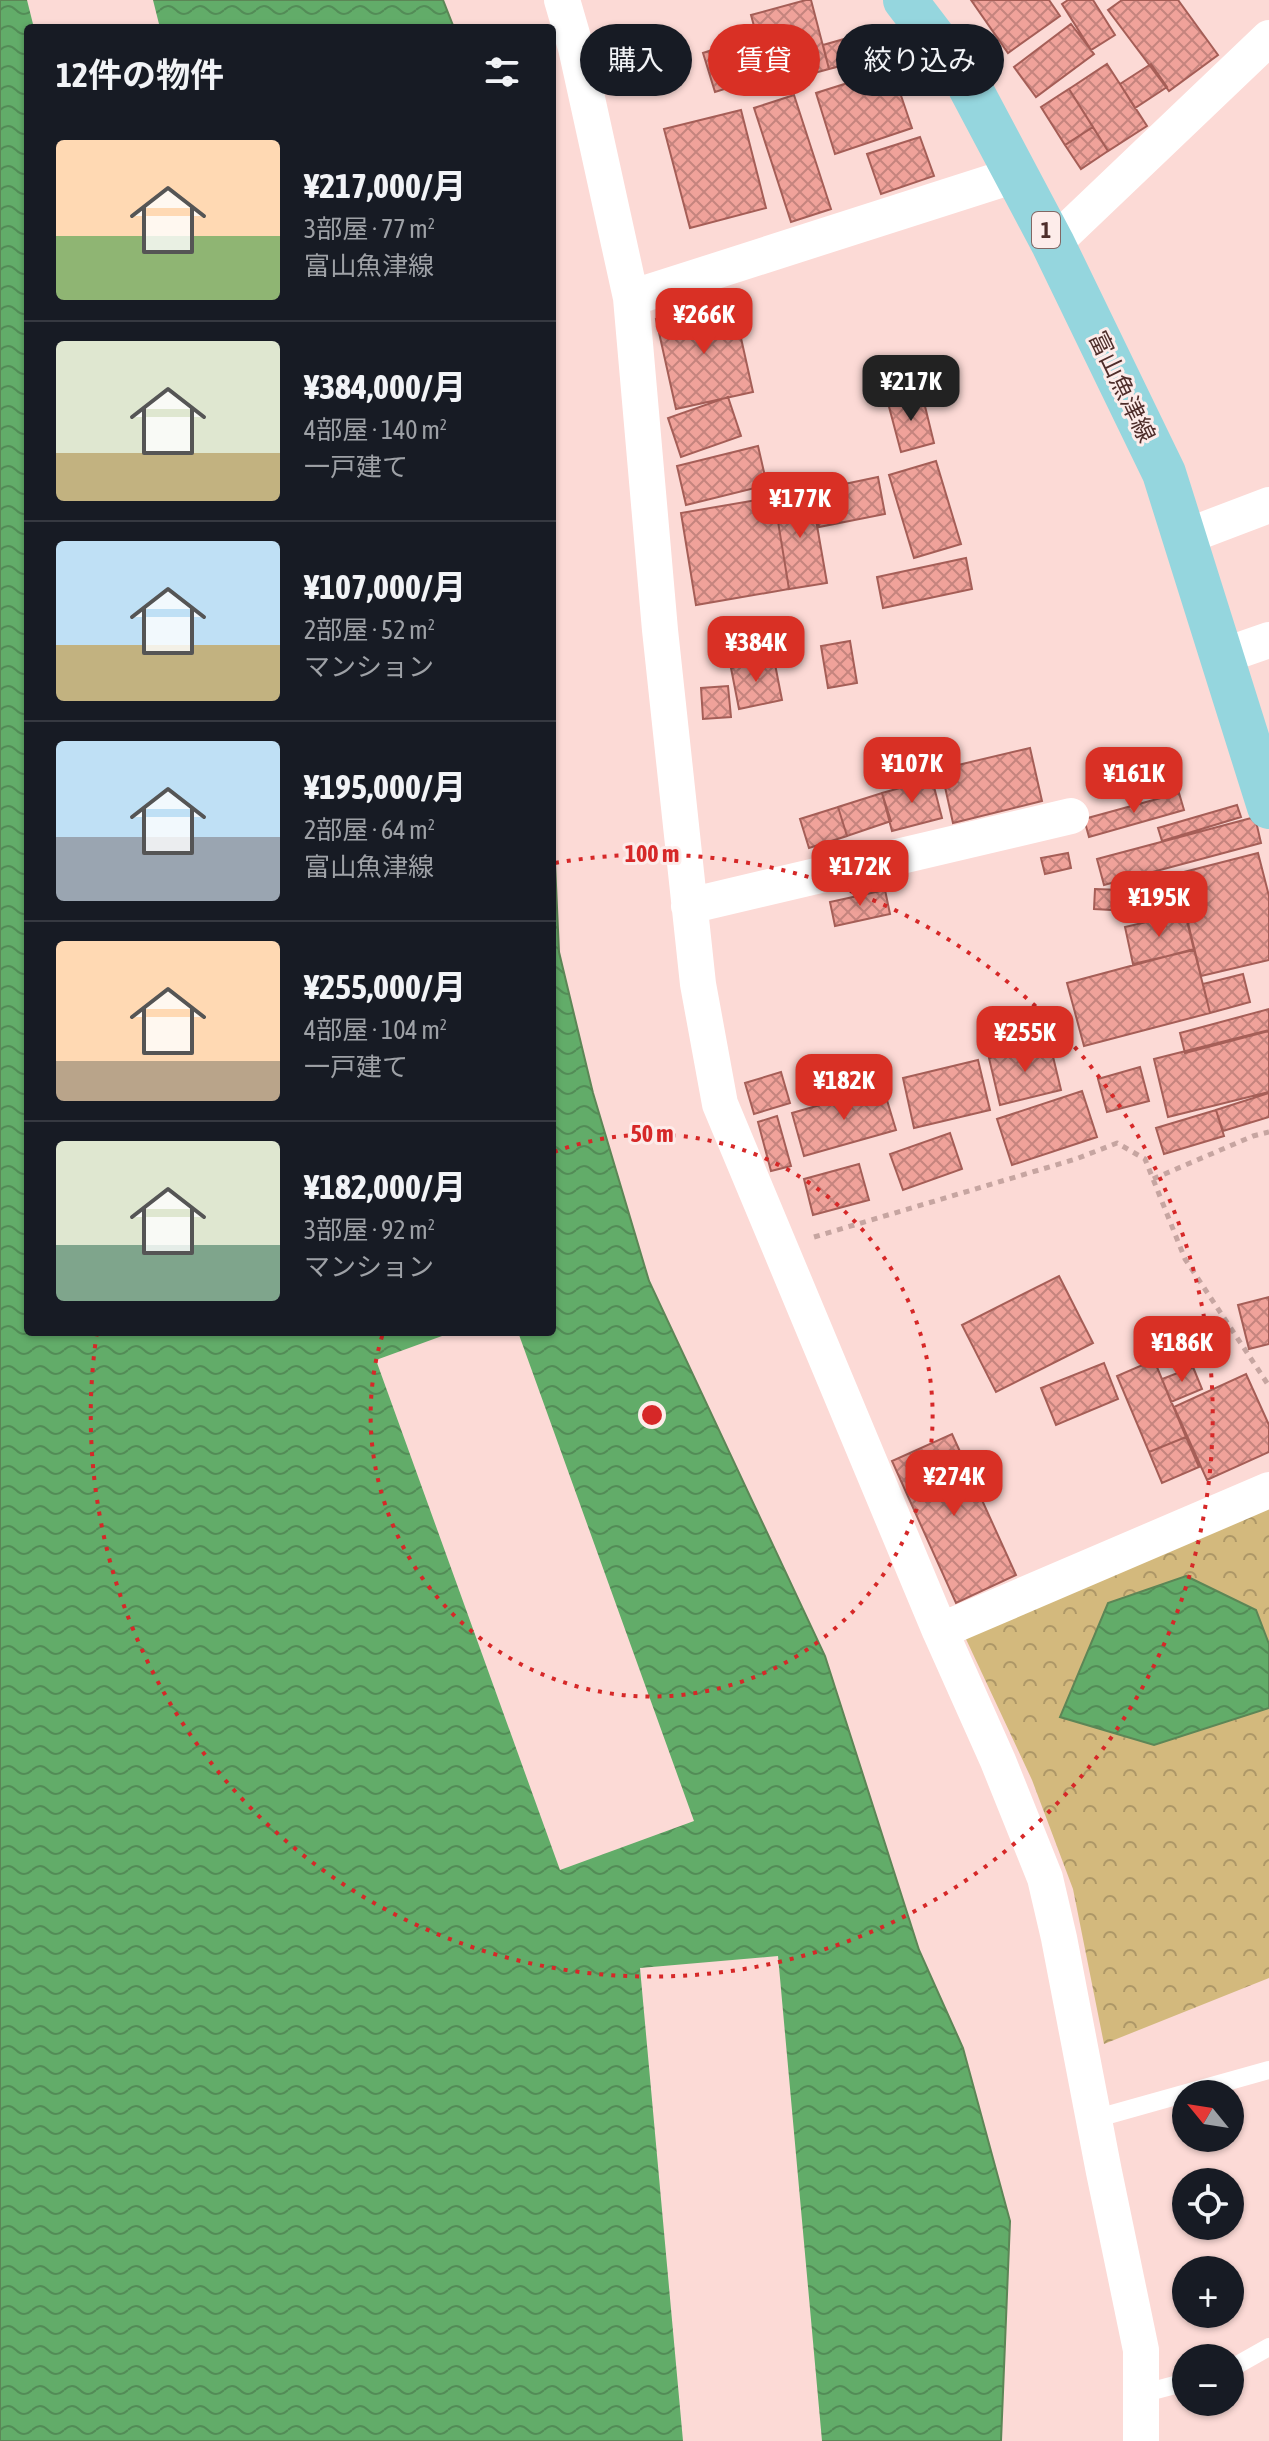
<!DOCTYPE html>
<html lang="ja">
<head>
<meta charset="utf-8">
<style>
  :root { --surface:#171b24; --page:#242831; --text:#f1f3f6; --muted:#9ea1a6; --line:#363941; --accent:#d93025 }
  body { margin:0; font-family:"Asap Condensed","Noto Sans JP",sans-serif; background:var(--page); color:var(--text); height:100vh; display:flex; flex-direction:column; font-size:30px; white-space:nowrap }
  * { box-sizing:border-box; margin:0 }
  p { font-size:26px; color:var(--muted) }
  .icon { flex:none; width:44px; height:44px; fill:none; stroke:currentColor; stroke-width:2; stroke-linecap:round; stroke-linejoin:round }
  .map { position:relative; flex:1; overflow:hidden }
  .side { position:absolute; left:24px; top:24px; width:532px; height:1312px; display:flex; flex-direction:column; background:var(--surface); border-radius:8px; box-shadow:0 2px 6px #0004 }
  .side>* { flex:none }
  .hud { position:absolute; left:580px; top:24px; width:568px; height:72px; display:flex; gap:16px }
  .needle { width:52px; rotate:300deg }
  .tools { position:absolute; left:1172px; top:2080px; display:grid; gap:16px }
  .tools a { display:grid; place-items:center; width:72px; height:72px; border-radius:50%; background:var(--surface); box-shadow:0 2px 6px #0004; font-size:40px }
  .price { position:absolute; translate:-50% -68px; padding:0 18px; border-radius:16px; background:var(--accent); color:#fff; font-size:26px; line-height:52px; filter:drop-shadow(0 2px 4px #0008) }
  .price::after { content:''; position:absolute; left:50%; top:48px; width:24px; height:18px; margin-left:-12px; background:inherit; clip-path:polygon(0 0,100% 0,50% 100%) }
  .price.current { background:#222; color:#fff }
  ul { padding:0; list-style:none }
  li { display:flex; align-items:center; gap:24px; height:200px; padding:0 32px }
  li+li { border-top:2px solid var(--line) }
  li span { display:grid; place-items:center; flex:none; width:224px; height:160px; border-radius:8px; color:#555 }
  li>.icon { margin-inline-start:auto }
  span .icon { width:96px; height:96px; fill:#fffc; stroke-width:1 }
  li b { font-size:34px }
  h2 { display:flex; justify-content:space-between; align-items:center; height:96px; padding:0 32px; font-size:34px }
  .pill { padding:0 28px; border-radius:36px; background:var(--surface); box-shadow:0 2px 6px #0004; font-size:28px; line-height:72px }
  .pill.current { background:var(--accent); color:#fff }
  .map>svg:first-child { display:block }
  .park { fill:url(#park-crowns) }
  .water { fill:url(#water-waves); stroke:#5c8656; stroke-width:2 }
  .pier { fill:#fcdad6 }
  .building { fill:url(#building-cross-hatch); stroke:#a55e57; stroke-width:2 }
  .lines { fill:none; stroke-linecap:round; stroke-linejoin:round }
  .path { stroke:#c6a5a1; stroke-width:5; stroke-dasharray:6 6; stroke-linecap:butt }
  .lane { stroke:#fff; stroke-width:18 }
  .street { stroke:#fff; stroke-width:36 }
  .primary { stroke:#95d6de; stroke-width:44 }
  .ring { fill:none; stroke:#d62828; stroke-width:4; stroke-dasharray:4 8 }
  .labels { text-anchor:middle; stroke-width:6; stroke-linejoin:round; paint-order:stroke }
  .shield { fill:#fdecea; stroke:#826764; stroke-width:2 }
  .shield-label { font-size:22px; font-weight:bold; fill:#4e2e2b }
  .street-label { font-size:24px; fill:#4e2e2b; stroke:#fdecea }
  .centre { fill:#d62828; stroke:#fdecea; stroke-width:4 }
  .ring-label { font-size:24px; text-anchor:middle; font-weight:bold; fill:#d62828; stroke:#fdecea; stroke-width:6; stroke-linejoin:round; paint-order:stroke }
</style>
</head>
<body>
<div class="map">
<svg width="1269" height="2441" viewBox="0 0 1269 2441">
  <defs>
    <pattern id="park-crowns" width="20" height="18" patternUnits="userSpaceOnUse" patternTransform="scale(2)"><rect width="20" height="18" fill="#d3b97d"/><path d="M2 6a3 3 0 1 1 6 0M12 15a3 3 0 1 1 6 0" fill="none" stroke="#ad9767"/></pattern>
    <pattern id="water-waves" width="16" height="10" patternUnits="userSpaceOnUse" patternTransform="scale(2)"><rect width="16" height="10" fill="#62ac69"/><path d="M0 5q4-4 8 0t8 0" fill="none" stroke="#538c57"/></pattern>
    <pattern id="building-cross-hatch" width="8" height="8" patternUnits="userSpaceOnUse" patternTransform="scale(2)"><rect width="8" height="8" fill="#f0a29a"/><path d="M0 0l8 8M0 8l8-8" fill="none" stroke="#c5847e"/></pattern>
  </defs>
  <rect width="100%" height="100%" fill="#fcdad6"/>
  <!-- park -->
  <path class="park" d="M1269 1505V1978L1104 2044 1073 1889 1032 1780 965 1637Z"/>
  <!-- water -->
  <path class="water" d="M0 0H443L454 28H28V1332H552V796L559 952 593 1093 649 1281 825 1656 919 1950 963 2048 1010 2221 1001 2441H0Z
    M1186 1576 1256 1610 1269 1644V1708L1154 1745 1060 1717 1108 1603Z"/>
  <!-- pier -->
  <path class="pier" d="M27 0H153L160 28H34Z
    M453 1332H518L694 1821 560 1870 376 1360Z
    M778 1956 822 2441H683L640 1968Z"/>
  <!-- building -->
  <path class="building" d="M806 0H811L829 69 770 85 751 15Z
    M971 0H1049L1060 16 1008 53Z
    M1068 0H1093L1115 35 1091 50 1062 4Z
    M1122 0H1178L1218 55 1169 91 1108 10Z
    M1071 24 1094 54 1036 97 1014 67Z
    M872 31 879 56 829 69 823 45Z
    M746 39 759 78 715 92 703 53Z
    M1107 64 1147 126 1108 151 1069 89Z
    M1151 64 1167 87 1135 108 1120 84Z
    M892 69 912 128 835 154 816 93Z
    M1069 89 1093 127 1065 145 1041 107Z
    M794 95 831 209 791 222 754 108Z
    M741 110 766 208 690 228 664 129Z
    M1093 127 1108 151 1081 169 1065 145Z
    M920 137 934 176 881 194 867 154Z
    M733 302 753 392 676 409 656 319Z
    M922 394 934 443 901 452 888 403Z
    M728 397 741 436 681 457 668 418Z
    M758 446 767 485 686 505 677 466Z
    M936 461 961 544 914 558 889 475Z
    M878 477 885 514 819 527 811 491Z
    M811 491 827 583 789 589 774 497Z
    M774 497 789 589 696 605 681 513Z
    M966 558 972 589 883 608 877 577Z
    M850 641 857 683 828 688 821 646Z
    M774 659 782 700 739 709 731 668Z
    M728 686 731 717 703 719 701 688Z
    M1030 748 1042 801 953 823 941 769Z
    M932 779 942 818 892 831 882 793Z
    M882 793 891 821 847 836 838 807Z
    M1179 793 1184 810 1089 837 1084 819Z
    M1237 805 1241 817 1162 841 1158 828Z
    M838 807 847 836 809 848 800 819Z
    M1255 817 1261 843 1104 885 1097 859Z
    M1068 853 1071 868 1045 874 1041 858Z
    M1258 853 1269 896V960L1201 976 1176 874Z
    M1095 889 1149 891 1148 912 1094 909Z
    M885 890 890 914 835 926 830 902Z
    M1185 913 1194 950 1133 964 1125 927Z
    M1194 949 1210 1013 1084 1046 1067 983Z
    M1243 974 1250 1002 1210 1013 1203 984Z
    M1269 1009V1031L1185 1053 1180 1033Z
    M1269 1030V1092L1168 1117 1154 1059Z
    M1050 1044 1061 1090 1000 1105 989 1058Z
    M978 1060 990 1110 914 1128 903 1078Z
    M1140 1067 1149 1101 1107 1112 1098 1079Z
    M781 1072 790 1103 754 1114 745 1083Z
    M883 1087 896 1130 804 1156 792 1113Z
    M1082 1091 1097 1137 1012 1165 997 1119Z
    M1269 1093V1117L1223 1131 1216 1110Z
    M1216 1110 1224 1136 1164 1154 1156 1128Z
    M777 1116 791 1166 771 1171 758 1122Z
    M950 1133 962 1169 903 1190 890 1154Z
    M859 1164 869 1200 813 1215 804 1179Z
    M1059 1276 1093 1343 996 1392 962 1325Z
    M1269 1297V1344L1249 1349 1238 1305Z
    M1210 1322 1213 1341 1179 1348 1175 1330Z
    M1154 1360 1186 1437 1149 1452 1117 1376Z
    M1104 1363 1118 1399 1056 1425 1041 1388Z
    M1193 1367 1202 1389 1171 1402 1162 1379Z
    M1246 1374 1269 1425V1452L1207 1480 1174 1407Z
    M952 1434 1016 1575 956 1603 892 1461Z
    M1186 1437 1199 1467 1162 1483 1149 1452Z"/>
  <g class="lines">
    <!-- path -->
    <path class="path" d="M1153 1179 1253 1136 1269 1132
      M814 1237 1076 1159 1117 1143 1145 1159 1185 1259 1269 1386"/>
    <!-- lane -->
    <path class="lane" d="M1094 2119 1269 2070
      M1230 2369 1269 2347
      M1141 2394 1186 2382"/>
    <!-- street -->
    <path class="street" d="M562 0 576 48 631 298 660 630 698 984 720 1104 940 1631 998 1761 1045 1878 1059 1938 1104 2172 1141 2350V2441
      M1053 244 1269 38
      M631 298 1018 174
      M1185 537 1269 505
      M1223 656 1269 640
      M689 906 1071 816
      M940 1631 1269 1490"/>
    <!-- primary -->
    <path class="primary" d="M905 0 966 80 1053 244 1164 473 1269 807"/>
  </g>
  <!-- distance rings -->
  <g class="ring">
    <path d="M554 1152A281 281 0 1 1 383 1333"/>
    <path d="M555 863A561 561 0 1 1 97 1332"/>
  </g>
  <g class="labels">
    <!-- shield labels -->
    <rect class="shield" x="1032" y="212" width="28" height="36" rx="6"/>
    <g class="shield-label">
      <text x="1046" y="238">1</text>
    </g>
    <!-- street labels -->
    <g class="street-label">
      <text transform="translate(1122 387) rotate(64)" y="8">富山魚津線</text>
    </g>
  </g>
  <circle cx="652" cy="1415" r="12" class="centre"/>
  <g class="ring-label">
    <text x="652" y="862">100 m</text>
    <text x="652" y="1142">50 m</text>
  </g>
</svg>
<div class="tools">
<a><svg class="needle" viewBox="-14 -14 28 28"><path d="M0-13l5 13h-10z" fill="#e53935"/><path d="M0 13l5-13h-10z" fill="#9ea1a6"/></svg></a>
<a><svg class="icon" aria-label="locate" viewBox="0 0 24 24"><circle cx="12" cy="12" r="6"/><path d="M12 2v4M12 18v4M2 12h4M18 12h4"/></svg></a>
<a>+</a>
<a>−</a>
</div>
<b class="price" style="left:704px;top:356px">¥266K</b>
<b class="price current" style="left:911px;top:423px">¥217K</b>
<b class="price" style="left:800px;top:540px">¥177K</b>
<b class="price" style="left:756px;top:684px">¥384K</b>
<b class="price" style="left:912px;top:805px">¥107K</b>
<b class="price" style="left:1134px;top:815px">¥161K</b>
<b class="price" style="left:860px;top:908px">¥172K</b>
<b class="price" style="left:1159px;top:939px">¥195K</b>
<b class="price" style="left:1025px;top:1074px">¥255K</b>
<b class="price" style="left:844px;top:1122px">¥182K</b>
<b class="price" style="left:1182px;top:1384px">¥186K</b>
<b class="price" style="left:954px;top:1518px">¥274K</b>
<div class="hud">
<a class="pill">購入</a>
<a class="pill current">賃貸</a>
<a class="pill">絞り込み</a>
</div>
<section class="side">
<h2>12件の物件<svg class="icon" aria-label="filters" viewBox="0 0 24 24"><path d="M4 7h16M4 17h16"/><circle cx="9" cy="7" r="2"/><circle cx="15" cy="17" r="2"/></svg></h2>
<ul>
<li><span style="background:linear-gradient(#ffd9b3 60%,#8fb573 0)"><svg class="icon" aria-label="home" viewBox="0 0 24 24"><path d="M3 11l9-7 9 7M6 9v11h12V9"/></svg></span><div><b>¥217,000/月</b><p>3部屋 · 77 m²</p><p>富山魚津線</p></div></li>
<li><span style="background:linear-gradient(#dfe7d0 70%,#c2b280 0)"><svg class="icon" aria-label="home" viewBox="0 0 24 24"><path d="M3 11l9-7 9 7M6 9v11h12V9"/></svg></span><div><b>¥384,000/月</b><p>4部屋 · 140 m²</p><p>一戸建て</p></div></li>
<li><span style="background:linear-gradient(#bfe0f5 65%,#c2b280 0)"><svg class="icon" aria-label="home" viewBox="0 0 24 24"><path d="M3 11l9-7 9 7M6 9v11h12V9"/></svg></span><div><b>¥107,000/月</b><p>2部屋 · 52 m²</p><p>マンション</p></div></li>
<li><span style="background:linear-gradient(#bfe0f5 60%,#9aa5b1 0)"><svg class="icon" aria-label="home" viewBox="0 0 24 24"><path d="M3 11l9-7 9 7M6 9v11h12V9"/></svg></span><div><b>¥195,000/月</b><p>2部屋 · 64 m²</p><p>富山魚津線</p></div></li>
<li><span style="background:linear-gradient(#ffd9b3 75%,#b9a48a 0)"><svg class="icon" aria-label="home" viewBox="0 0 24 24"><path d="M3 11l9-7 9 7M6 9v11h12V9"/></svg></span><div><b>¥255,000/月</b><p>4部屋 · 104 m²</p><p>一戸建て</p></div></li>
<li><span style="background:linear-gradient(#dfe7d0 65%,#7fa58c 0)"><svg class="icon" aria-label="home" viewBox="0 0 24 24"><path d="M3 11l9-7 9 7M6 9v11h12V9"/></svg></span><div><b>¥182,000/月</b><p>3部屋 · 92 m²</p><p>マンション</p></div></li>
</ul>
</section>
</div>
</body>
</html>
